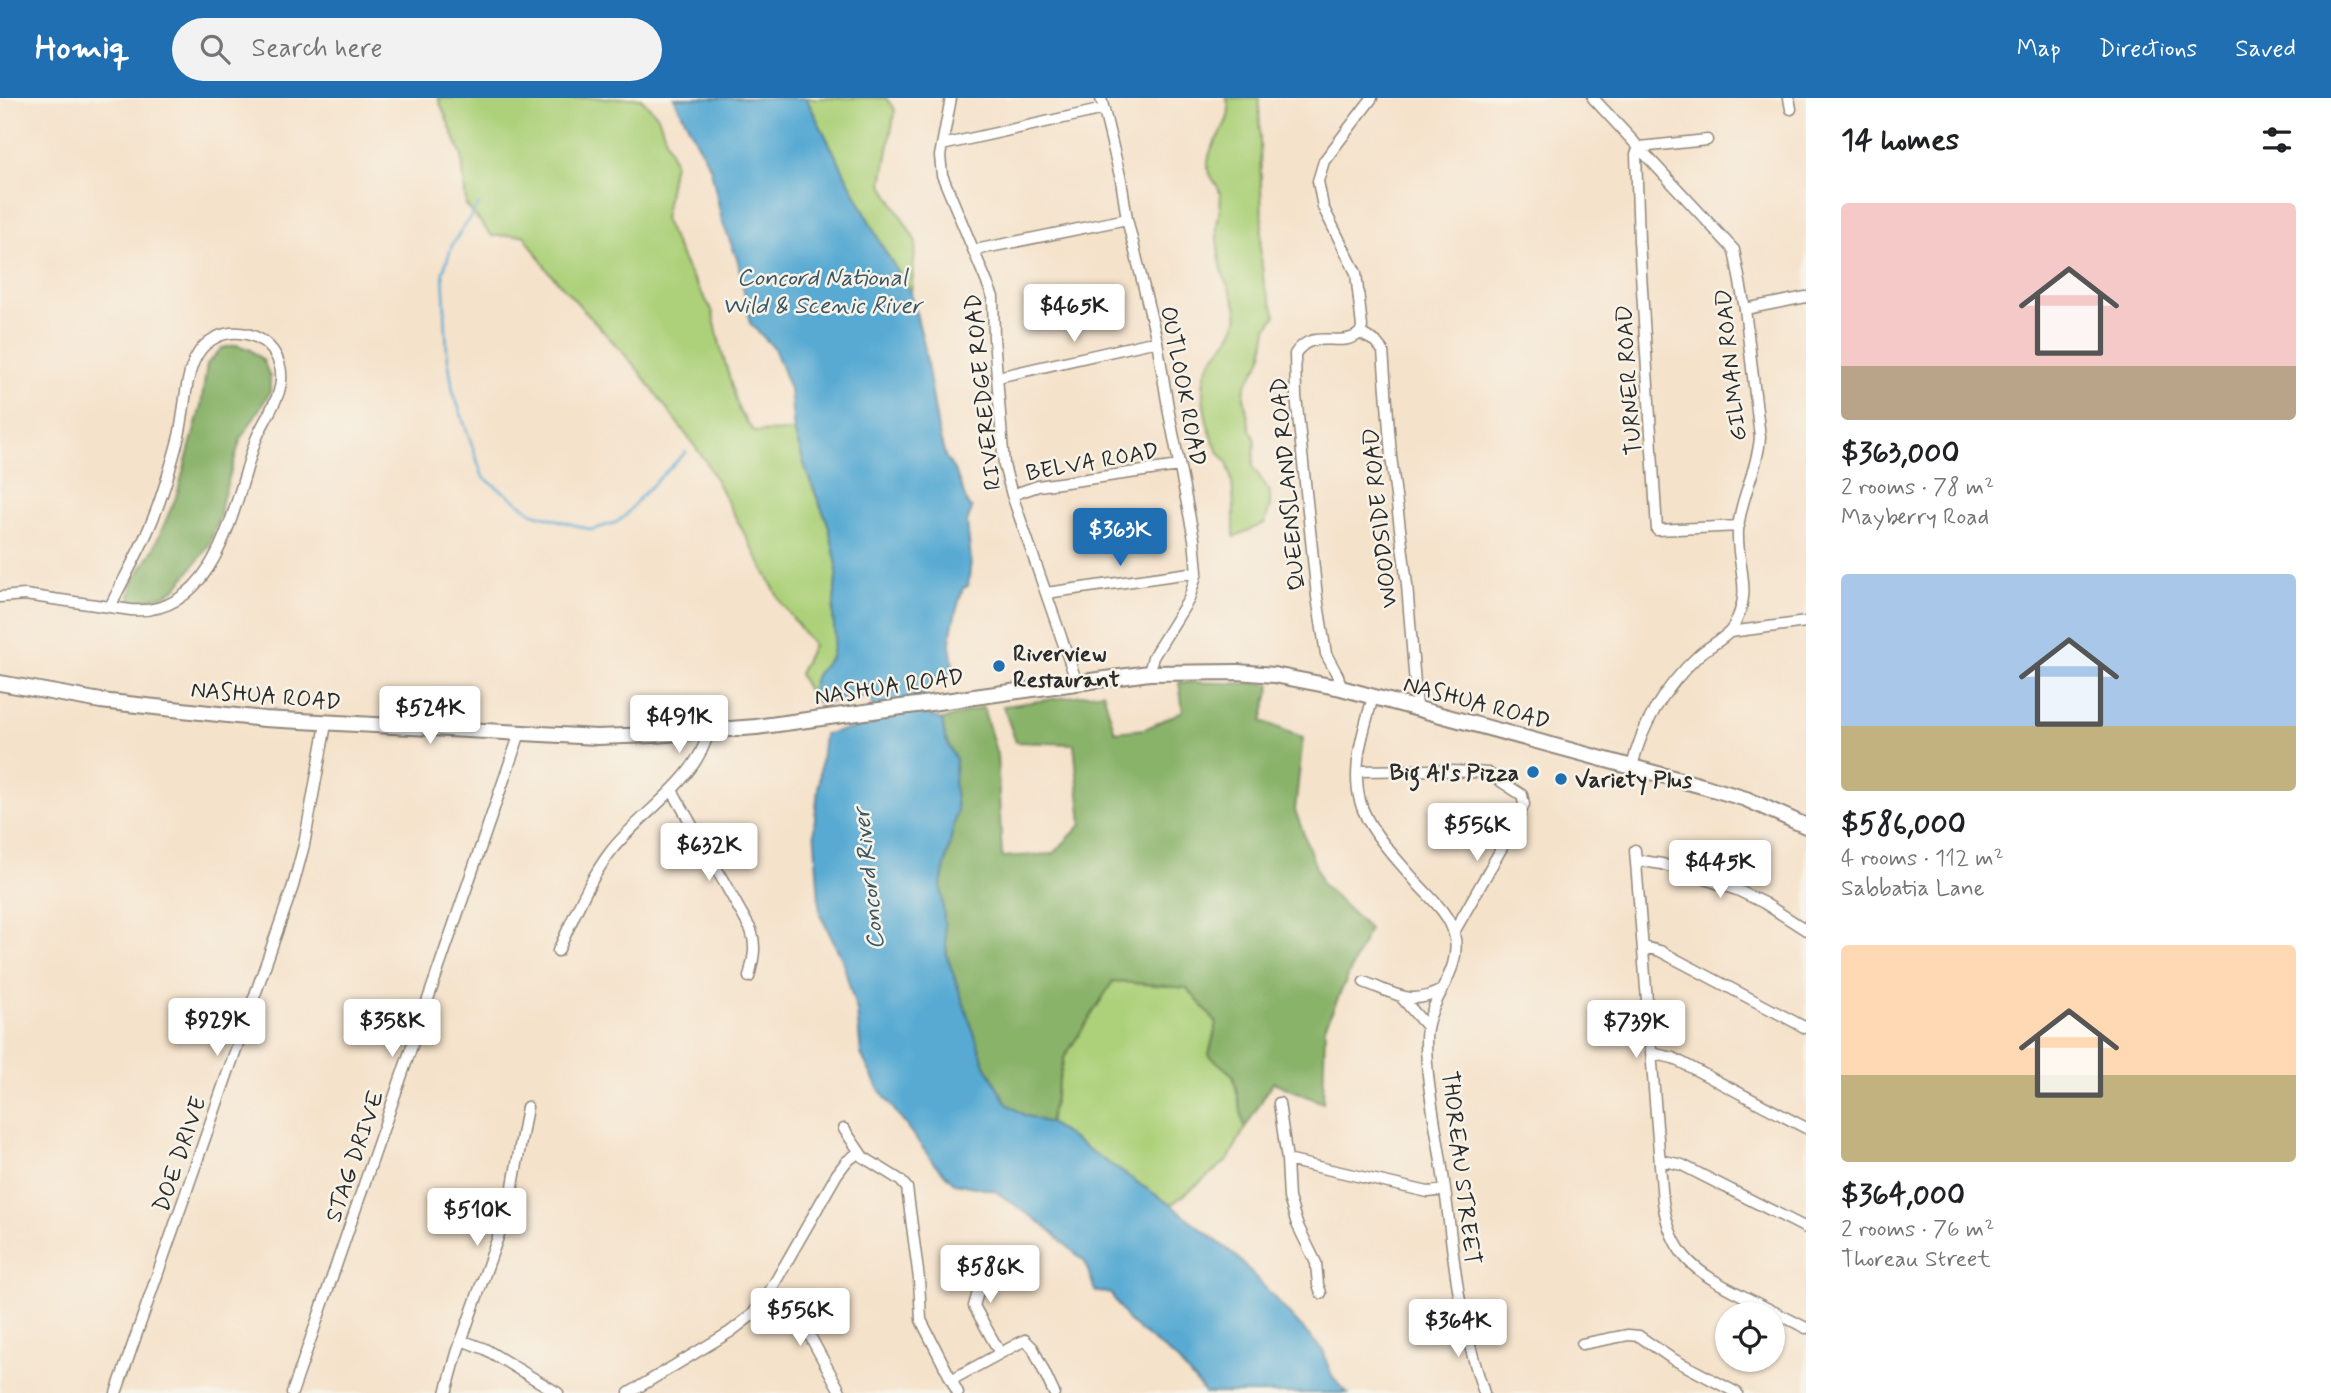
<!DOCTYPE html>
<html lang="en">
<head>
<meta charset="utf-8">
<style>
  :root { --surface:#fff; --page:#f2f2f2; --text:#202124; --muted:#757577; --accent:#1f6fb2 }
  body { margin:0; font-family:Mynerve,sans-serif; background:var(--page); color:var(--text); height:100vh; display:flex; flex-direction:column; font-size:26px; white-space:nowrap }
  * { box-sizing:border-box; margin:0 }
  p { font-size:23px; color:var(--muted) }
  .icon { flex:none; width:38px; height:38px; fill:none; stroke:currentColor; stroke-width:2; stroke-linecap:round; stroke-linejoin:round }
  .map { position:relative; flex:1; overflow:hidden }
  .panel { display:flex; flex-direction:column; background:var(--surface); width:525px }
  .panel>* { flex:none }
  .buttons { position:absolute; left:1715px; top:1204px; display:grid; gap:14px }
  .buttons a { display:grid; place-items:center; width:70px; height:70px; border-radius:50%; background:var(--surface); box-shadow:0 2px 5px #0004; font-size:35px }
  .price { position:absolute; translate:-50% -60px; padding:0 16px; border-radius:7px; background:#fff; color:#222; font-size:23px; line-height:46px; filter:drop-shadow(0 2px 4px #0008) }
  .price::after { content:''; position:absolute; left:50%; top:42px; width:21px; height:16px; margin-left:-10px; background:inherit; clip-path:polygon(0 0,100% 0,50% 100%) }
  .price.selected { background:var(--accent); color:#fff }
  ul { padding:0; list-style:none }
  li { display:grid; align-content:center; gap:14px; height:371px; padding:0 35px }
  li span { display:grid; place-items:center; height:217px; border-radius:7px; color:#555 }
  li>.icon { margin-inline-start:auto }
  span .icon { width:126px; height:126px; fill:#fffc; stroke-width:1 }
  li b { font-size:30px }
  h2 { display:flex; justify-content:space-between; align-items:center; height:84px; padding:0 35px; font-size:30px }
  header { display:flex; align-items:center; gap:42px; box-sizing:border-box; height:98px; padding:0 35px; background:var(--accent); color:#fff }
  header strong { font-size:33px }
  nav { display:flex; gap:38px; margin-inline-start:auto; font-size:24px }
  .search { width:490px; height:63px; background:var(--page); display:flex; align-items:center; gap:18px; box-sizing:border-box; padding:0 24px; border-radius:38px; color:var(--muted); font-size:26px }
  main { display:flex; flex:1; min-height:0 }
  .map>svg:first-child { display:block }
  .green { fill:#add17a; stroke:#6c7e52; stroke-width:2 }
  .forest { fill:#8ab36a; stroke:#5a6f4a; stroke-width:2 }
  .water { fill:#58aad3; stroke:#426a7f; stroke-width:2 }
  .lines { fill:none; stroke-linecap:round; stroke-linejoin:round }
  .stream { stroke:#58aad3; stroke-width:2.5 }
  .minor-casing { stroke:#90867a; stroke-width:13 }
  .secondary-casing { stroke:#90867a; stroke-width:18 }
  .minor { stroke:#fff; stroke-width:10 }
  .secondary { stroke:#fff; stroke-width:14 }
  .poi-dot { fill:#1f6fb2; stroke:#f7f3e8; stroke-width:2.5 }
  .labels { text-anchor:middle; stroke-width:5; stroke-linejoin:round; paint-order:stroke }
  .street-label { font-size:23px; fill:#2b2b2b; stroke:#f7f3e8 }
  .poi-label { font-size:23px; font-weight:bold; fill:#2b2b2b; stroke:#f7f3e8; text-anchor:start }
  .water-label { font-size:24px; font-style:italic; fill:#3b5766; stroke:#f7f3e8 }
</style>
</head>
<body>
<header>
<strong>Homiq</strong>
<div class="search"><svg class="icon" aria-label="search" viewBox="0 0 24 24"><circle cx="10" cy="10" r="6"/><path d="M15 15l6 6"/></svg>Search here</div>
<nav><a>Map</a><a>Directions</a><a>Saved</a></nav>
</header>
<main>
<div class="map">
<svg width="1806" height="1295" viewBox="0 0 1806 1295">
  <rect width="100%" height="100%" fill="#f7f3e8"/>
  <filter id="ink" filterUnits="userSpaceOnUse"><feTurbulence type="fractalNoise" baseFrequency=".0143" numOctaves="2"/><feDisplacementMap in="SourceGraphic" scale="14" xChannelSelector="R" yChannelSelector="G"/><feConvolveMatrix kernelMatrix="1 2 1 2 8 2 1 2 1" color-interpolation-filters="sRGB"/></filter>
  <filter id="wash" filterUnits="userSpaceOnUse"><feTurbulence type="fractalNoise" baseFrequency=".00686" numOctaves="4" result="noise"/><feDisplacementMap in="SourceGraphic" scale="28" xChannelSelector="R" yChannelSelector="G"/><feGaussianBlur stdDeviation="1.57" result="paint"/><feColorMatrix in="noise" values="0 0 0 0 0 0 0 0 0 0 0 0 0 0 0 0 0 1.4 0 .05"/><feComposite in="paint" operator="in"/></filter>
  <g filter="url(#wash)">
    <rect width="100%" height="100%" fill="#f5e2ca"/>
    <!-- green -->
    <path class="green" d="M438 0H641L658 18 674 64 664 121 687 171 712 212 721 251 739 313 754 334 794 333 807 375 828 426 837 467 833 519 835 539 831 559 816 577 810 596 799 576 813 547 782 506 705 362 635 268 548 173 524 137 492 138 466 107 462 58Z
      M806 0H886L895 12 882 85 916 144 911 195 883 150Z
      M1226 0H1259L1262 128 1260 149 1264 187 1276 217 1267 230 1263 256 1259 266 1245 288 1244 299 1250 331 1255 342 1253 369 1270 394V407L1265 425 1234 439C1234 419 1235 383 1227 365 1225 360 1220 357 1218 353 1209 335 1204 316 1203 297 1202 253 1230 253 1237 222 1240 207 1227 190 1223 176 1220 163 1216 143 1217 129 1218 117 1223 104 1219 92 1217 86 1211 80 1209 74 1201 46 1240 25 1226 0Z
      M1113 883 1187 890 1217 925 1209 957 1233 977 1245 1030 1228 1062 1171 1107 1049 1025 1064 960Z"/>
    <!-- forest -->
    <path class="forest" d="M236 247 249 251 263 262 270 279V294L241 340 222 403 220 418 208 449 177 489 165 497 135 504 130 500 132 486 153 452 177 397 201 308 207 266 222 250Z
      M1179 584 1271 586 1262 623 1303 640 1295 712 1322 786 1369 831 1325 929 1323 1005 1273 984 1245 1030 1233 977 1209 957 1217 925 1187 890 1113 883 1064 960 1049 1025 1024 1017 1006 1005 985 967 947 858 941 786 957 712 954 684 956 662 945 640 942 622 983 609 997 657 1002 759 1053 756 1082 726 1074 646 1016 644 1003 608 1103 594 1115 634 1145 631 1183 613Z"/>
    <!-- water -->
    <path class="water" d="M674 0H806L883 150 911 195 924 247 938 332 945 358 956 375 968 407 972 411 967 425 971 462 968 488 963 490C958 507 951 527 950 545 950 555 955 568 952 578 927 588 918 587 927 616L942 622 945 640 956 662 954 684 957 712 941 786 947 858 985 967 1006 1005 1024 1017 1049 1025 1171 1107 1236 1158 1324 1254C1328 1273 1333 1283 1348 1295H1205L1175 1260 1129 1224 1111 1196 1095 1193 1085 1164 1045 1128 995 1093 954 1085 934 1065 878 990 861 956 857 914 842 861 820 816 814 729 824 636 874 626 872 605 869 598 819 605 810 596 816 577 831 559 835 539 833 519 837 467 828 426 807 375 794 333 790 291 774 250 750 225 738 163 722 123 711 71Z"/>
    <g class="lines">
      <!-- stream -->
      <path class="stream" d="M479 106 453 145 443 174 447 253 453 293 483 379 533 415 592 432 617 424 625 418 641 398 686 354"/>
    </g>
  </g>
  <g filter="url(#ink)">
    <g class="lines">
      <!-- minor casing -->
      <g class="minor-casing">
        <path id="minor" d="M951 0 940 58 942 77 993 199 994 240 1004 367 1012 397 1077 585
          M1101 0 1121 82 1127 121 1157 243 1169 315 1194 441 1197 474 1189 501 1153 559 1149 575
          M1593 0 1734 152 1745 211 1760 339C1758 371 1740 400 1738 432 1736 470 1755 492 1732 531 1727 539 1708 549 1699 557 1666 588 1642 624 1632 669
          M1789 0 1791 11
          M1707 42 1640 49 1636 56 1639 143 1657 432 1739 428
          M942 47 1104 11
          M975 152 1127 121
          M1745 211 1806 199
          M1360 235 1376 244 1383 253 1391 358 1407 487 1417 611
          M1360 235 1362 229 1356 175 1323 109 1318 83 1324 63 1372 0
          M998 279 1157 243
          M1012 397 1038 388 1179 368
          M1046 495 1197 474
          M0 499 25 497 131 512C217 519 234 406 255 344 264 318 289 294 279 265 267 228 214 224 196 259 184 281 185 317 178 342 170 371 162 401 150 428 138 456 123 482 110 509
          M1730 534 1806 524
          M1341 590 1338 578 1326 556 1317 499 1296 298 1295 256C1313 228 1341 252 1360 235
          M1373 599C1364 631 1351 669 1360 703 1368 733 1397 761 1417 785 1430 800 1449 815 1454 836 1464 874 1426 903 1426 941 1426 987 1437 1032 1443 1077 1450 1124 1453 1172 1463 1218 1468 1244 1476 1270 1484 1295
          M1358 673 1433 672 1488 675 1522 697 1524 706 1517 723 1454 834
          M672 692 751 832C757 849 753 862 749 879
          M1635 752 1663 1104C1671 1159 1696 1174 1743 1198 1764 1209 1785 1219 1806 1230
          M1636 762 1662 766 1737 792 1764 805 1806 832
          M1644 849 1660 853 1806 930
          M558 853C574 819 588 783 611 753 641 714 696 684 709 633
          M1364 884C1394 895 1411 909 1442 892
          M1402 900 1427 929
          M1651 955 1673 960 1806 1030
          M1279 1005 1287 1062 1289 1100 1297 1126 1316 1165 1318 1187 1321 1195
          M844 1031 863 1059 900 1082 907 1090 919 1181 921 1222 958 1295
          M1287 1062 1428 1094 1445 1092
          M1660 1062 1682 1067 1806 1130
          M983 1167 984 1174 974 1208 1000 1255
          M770 1193 797 1214 841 1295
          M461 1242 485 1251 558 1295
          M1582 1246 1628 1237 1639 1238 1671 1260 1737 1295
          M951 1282 1025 1242 1033 1250 1054 1295
          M116 1295 293 788 304 747 326 626
          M292 1295 520 635
          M446 1295 457 1255 510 1105 527 1009
          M629 1295 730 1234 752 1217 770 1193 837 1076 846 1064 859 1054"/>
      </g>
      <!-- secondary casing -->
      <g class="secondary-casing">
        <path id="secondary" d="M0 585 101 603 264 621 597 639 654 637 756 629 1149 575 1238 574 1274 577 1341 590 1706 689 1746 701 1806 728"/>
      </g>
      <!-- minor -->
      <use href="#minor" class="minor"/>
      <!-- secondary -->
      <use href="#secondary" class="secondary"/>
    </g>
  </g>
  <!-- markers -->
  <g class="poi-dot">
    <circle cx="999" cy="568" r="7"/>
    <circle cx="1533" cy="674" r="7"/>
    <circle cx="1561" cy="681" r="7"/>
  </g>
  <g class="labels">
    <!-- street labels -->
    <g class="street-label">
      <text transform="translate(1730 267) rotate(-96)" y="8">GILMAN ROAD</text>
      <text transform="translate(1628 282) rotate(-94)" y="8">TURNER ROAD</text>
      <text transform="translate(1184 288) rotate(79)" y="8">OUTLOOK ROAD</text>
      <text transform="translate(982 294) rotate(-96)" y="8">RIVEREDGE ROAD</text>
      <text transform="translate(1092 363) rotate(-10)" y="8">BELVA ROAD</text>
      <text transform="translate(1287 386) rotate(-95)" y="8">QUEENSLAND ROAD</text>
      <text transform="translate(1379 420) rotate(-96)" y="8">WOODSIDE ROAD</text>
      <text transform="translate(889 588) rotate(-8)" y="8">NASHUA ROAD</text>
      <text transform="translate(266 597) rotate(5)" y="8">NASHUA ROAD</text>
      <text transform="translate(1477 604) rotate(15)" y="8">NASHUA ROAD</text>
      <text transform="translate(179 1056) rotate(-71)" y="8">DOE DRIVE</text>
      <text transform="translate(354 1058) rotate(-71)" y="8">STAG DRIVE</text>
      <text transform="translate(1462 1070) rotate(83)" y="8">THOREAU STREET</text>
    </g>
    <!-- poi labels -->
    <g class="poi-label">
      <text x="1013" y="563">Riverview<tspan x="1013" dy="26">Restaurant</tspan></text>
      <text x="1519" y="682" text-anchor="end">Big Al's Pizza</text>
      <text x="1575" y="689">Variety Plus</text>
    </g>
    <!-- water labels -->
    <g class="water-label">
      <text x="822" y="187">Concord National<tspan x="822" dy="28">Wild &amp; Scenic River</tspan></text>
      <text transform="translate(868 781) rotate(-96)" y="8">Concord River</text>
    </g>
  </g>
</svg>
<div class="buttons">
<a><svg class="icon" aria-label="locate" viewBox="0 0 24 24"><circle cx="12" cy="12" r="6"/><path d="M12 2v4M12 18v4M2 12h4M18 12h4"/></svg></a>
</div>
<b class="price" style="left:1074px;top:246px">$465K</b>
<b class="price selected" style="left:1120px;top:470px">$363K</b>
<b class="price" style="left:430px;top:648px">$524K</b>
<b class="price" style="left:679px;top:657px">$491K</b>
<b class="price" style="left:1477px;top:765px">$556K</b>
<b class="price" style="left:709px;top:785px">$632K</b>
<b class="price" style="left:1720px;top:802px">$445K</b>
<b class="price" style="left:217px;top:960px">$929K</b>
<b class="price" style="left:392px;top:961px">$358K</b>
<b class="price" style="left:1636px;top:962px">$739K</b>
<b class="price" style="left:477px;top:1150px">$510K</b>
<b class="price" style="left:990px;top:1207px">$586K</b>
<b class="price" style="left:800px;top:1250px">$556K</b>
<b class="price" style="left:1458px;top:1261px">$364K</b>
</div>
<section class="panel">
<h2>14 homes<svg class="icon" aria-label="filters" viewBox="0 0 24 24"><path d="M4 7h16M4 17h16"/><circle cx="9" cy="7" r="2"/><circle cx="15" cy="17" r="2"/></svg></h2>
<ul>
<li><span style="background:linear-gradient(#f6c9c9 75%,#b9a48a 0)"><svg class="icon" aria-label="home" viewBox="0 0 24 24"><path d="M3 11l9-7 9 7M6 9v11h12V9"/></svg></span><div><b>$363,000</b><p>2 rooms · 78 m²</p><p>Mayberry Road</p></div></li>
<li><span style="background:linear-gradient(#a9c7e8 70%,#c2b280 0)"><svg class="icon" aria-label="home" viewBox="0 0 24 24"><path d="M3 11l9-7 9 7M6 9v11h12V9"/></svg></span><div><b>$586,000</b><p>4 rooms · 112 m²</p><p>Sabbatia Lane</p></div></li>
<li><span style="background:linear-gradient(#ffd9b3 60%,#c2b280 0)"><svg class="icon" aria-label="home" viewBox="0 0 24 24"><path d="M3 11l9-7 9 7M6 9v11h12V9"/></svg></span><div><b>$364,000</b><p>2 rooms · 76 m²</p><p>Thoreau Street</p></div></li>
</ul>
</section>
</main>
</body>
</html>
